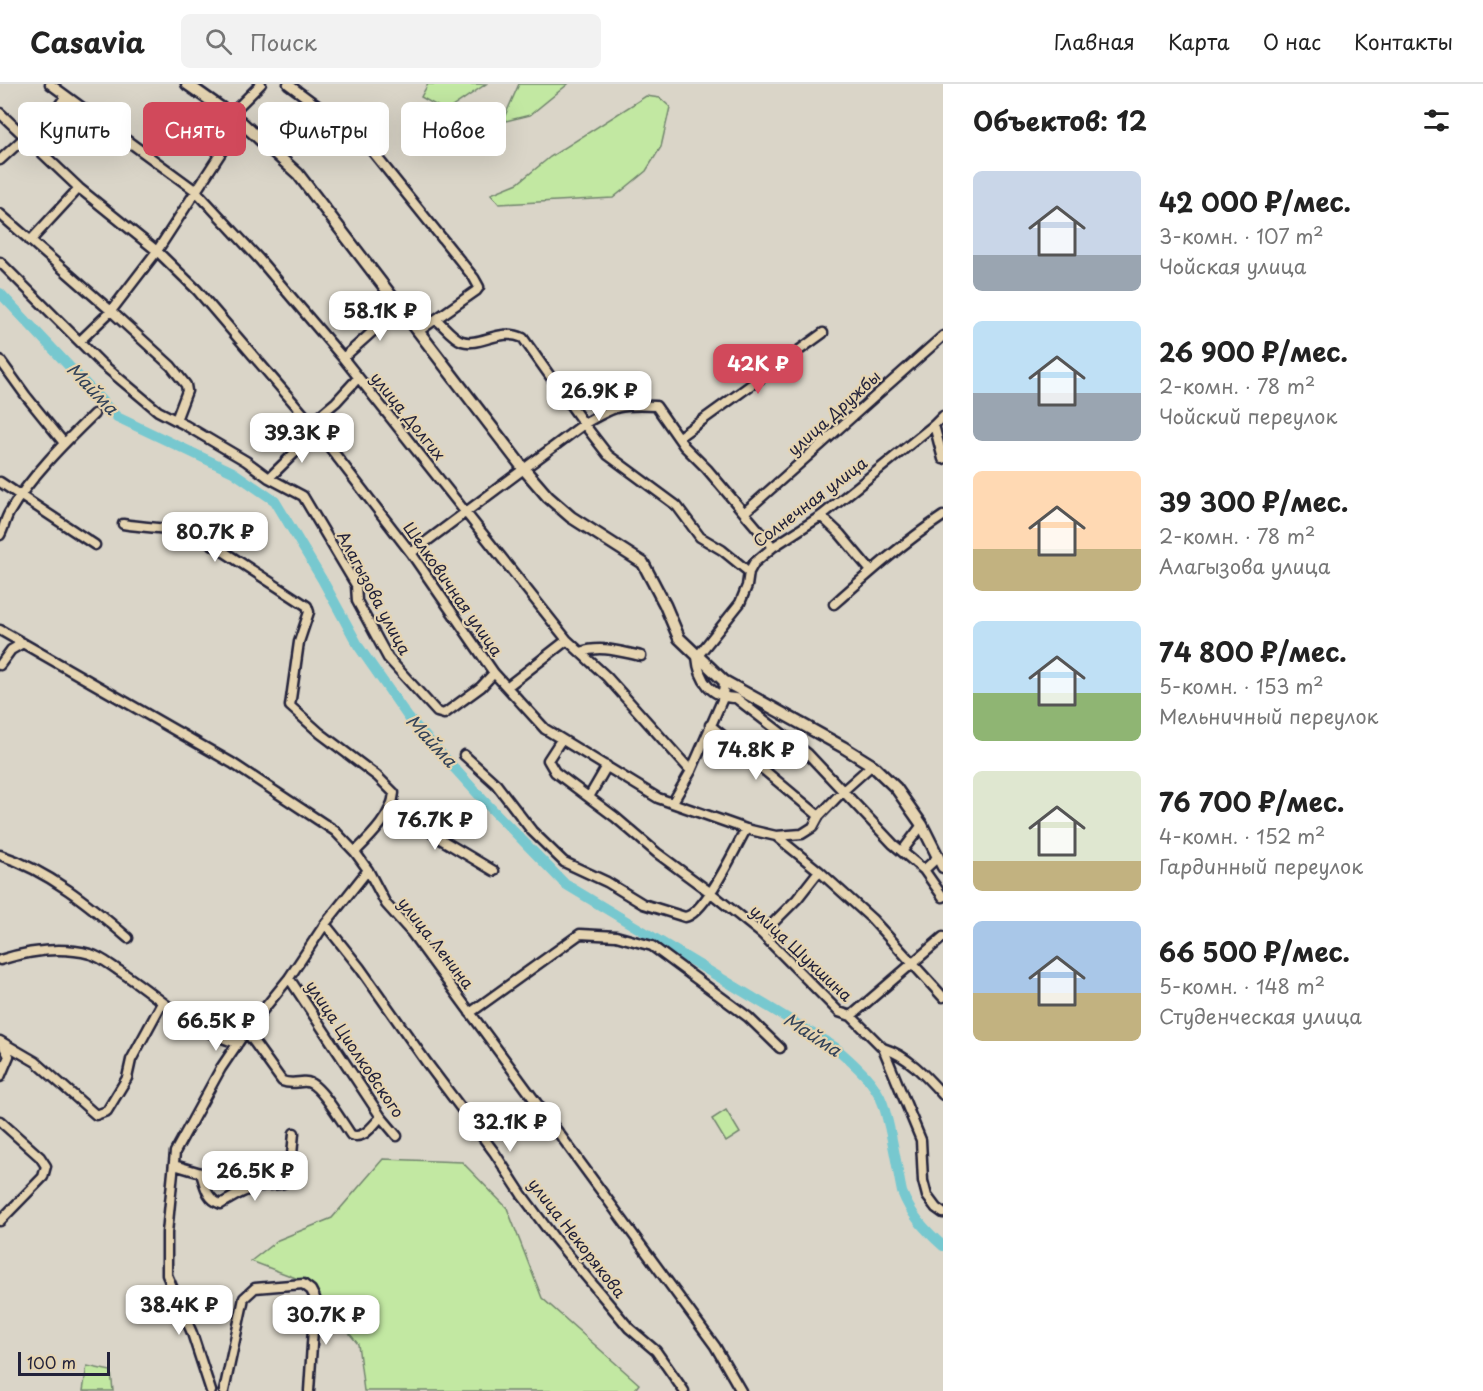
<!DOCTYPE html>
<html lang="ru">
<head>
<meta charset="utf-8">
<style>
  :root { --surface:#fff; --page:#f2f2f2; --text:#222; --muted:#767676; --line:#e0e0e0; --accent:#d1495b }
  body { margin:0; font-family:"Playpen Sans",sans-serif; background:var(--page); color:var(--text); height:100vh; display:flex; flex-direction:column; font-size:22px; white-space:nowrap }
  * { box-sizing:border-box; margin:0 }
  p { font-size:20px; color:var(--muted) }
  .icon { flex:none; width:33px; height:33px; fill:none; stroke:currentColor; stroke-width:2; stroke-linecap:round; stroke-linejoin:round }
  .map { position:relative; flex:1; overflow:hidden }
  .sheet { display:flex; flex-direction:column; background:var(--surface); width:540px }
  .sheet>* { flex:none }
  .guide { position:absolute; left:18px; top:18px; width:570px; height:54px; display:flex; gap:12px }
  .scale { position:absolute; left:18px; bottom:15px; width:92px; box-sizing:border-box; padding-left:6px; border:3px solid #22223b; border-top:0; font-size:16px; line-height:21px; white-space:nowrap; color:#22223b; -webkit-text-stroke:4px #e5d4b1; paint-order:stroke }
  .price { position:absolute; translate:-50% -51px; padding:0 14px; border-radius:12px; background:#fff; color:#222; font-size:20px; line-height:39px; filter:drop-shadow(0 2px 3px #0008) }
  .price::after { content:''; position:absolute; left:50%; top:36px; width:18px; height:14px; margin-left:-9px; background:inherit; clip-path:polygon(0 0,100% 0,50% 100%) }
  .price.current { background:var(--accent); color:#fff }
  ul { padding:0; list-style:none }
  li { display:flex; align-items:center; gap:18px; height:150px; padding:0 30px }
  li span { display:grid; place-items:center; flex:none; width:168px; height:120px; border-radius:9px; color:#555 }
  li>.icon { margin-inline-start:auto }
  span .icon { width:72px; height:72px; fill:#fffc; stroke-width:1 }
  li b { font-size:26px }
  h2 { display:flex; justify-content:space-between; align-items:center; height:72px; padding:0 30px; font-size:26px }
  .tag { padding:0 21px; border-radius:9px; background:var(--surface); box-shadow:0 6px 24px #0002; font-size:21px; line-height:54px }
  .tag.current { background:var(--accent); color:#fff }
  header { display:flex; align-items:center; gap:36px; box-sizing:border-box; height:84px; padding:0 30px; background:var(--surface); border-bottom:2px solid var(--line) }
  header strong { font-size:28px }
  nav { display:flex; gap:33px; margin-inline-start:auto; font-size:21px }
  .search { width:420px; height:54px; background:var(--page); display:flex; align-items:center; gap:15px; box-sizing:border-box; padding:0 21px; border-radius:9px; color:var(--muted); font-size:22px }
  main { display:flex; flex:1; min-height:0 }
  .map>svg:first-child { display:block }
  .green { fill:#c2e8a2; stroke:#72856e; stroke-width:1.5 }
  .lines { fill:none; stroke-linecap:round; stroke-linejoin:round }
  .river { stroke:#77c8cf; stroke-width:10 }
  .minor-casing { stroke:#22223b; stroke-width:13 }
  .major-casing { stroke:#22223b; stroke-width:15 }
  .minor { stroke:#e5d4b1; stroke-width:8 }
  .major { stroke:#e5d4b1; stroke-width:10 }
  .labels { text-anchor:middle; stroke-width:4.5; stroke-linejoin:round; paint-order:stroke }
  .street-label { font-size:16px; fill:#22223b; stroke:#e5d4b1 }
  .water-label { font-size:18px; font-style:italic; fill:#334359; stroke:#e5d4b1 }
</style>
</head>
<body>
<header>
<strong>Casavia</strong>
<div class="search"><svg class="icon" aria-label="search" viewBox="0 0 24 24"><circle cx="10" cy="10" r="6"/><path d="M15 15l6 6"/></svg>Поиск</div>
<nav><a>Главная</a><a>Карта</a><a>О нас</a><a>Контакты</a></nav>
</header>
<main>
<div class="map">
<svg width="943" height="1307" viewBox="0 0 943 1307">
  <rect width="100%" height="100%" fill="#dad5c8"/>
  <filter id="ink" filterUnits="userSpaceOnUse"><feTurbulence type="fractalNoise" baseFrequency=".0167" numOctaves="2"/><feDisplacementMap in="SourceGraphic" scale="12" xChannelSelector="R" yChannelSelector="G"/><feConvolveMatrix kernelMatrix="1 2 1 2 8 2 1 2 1" color-interpolation-filters="sRGB"/></filter>
  <g filter="url(#ink)">
    <!-- green -->
    <path class="green" d="M428 0H486L446 27 421 13Z
      M519 0H568L530 31 506 37 504 34Z
      M646 12 660 14 670 23 661 63 646 87 613 114 499 120 491 110 518 99 550 73Z
      M726 1026 740 1049 726 1058 712 1035Z
      M383 1075 462 1078 507 1124 542 1214 639 1300 634 1307H364L358 1260 309 1199 251 1177 278 1156 332 1134Z
      M87 1282 111 1287 113 1307H83Z"/>
    <g class="lines">
      <!-- river -->
      <path class="river" d="M0 209 117 333 233 388 275 417 323 497 359 563 408 633 485 718 565 800 835 963C852 978 875 997 883 1020 892 1048 896 1079 902 1108 911 1131 925 1146 943 1162"/>
      <!-- minor casing -->
      <g class="minor-casing">
        <path id="minor" d="M50 0 196 107 259 175 343 274 567 556 607 593 691 687
          M288 0 350 46 372 67 474 194 479 203 476 207 419 247
          M0 29 79 104 157 167 197 206 311 339 411 469 494 589 545 645 658 714 746 745 776 752 819 787 872 835 943 913
          M231 30 261 0
          M0 76 58 23 65 13
          M0 130 111 227 171 282 186 301 187 307 176 336
          M30 157 79 104
          M0 178 102 280 158 327 185 341 246 377 269 394 303 412 356 501 357 517 388 574 437 628 444 630 481 603 494 589
          M437 236C444 242 453 254 462 257 480 263 501 243 523 254L584 340 608 371 677 422 700 453 722 466 749 488
          M80 257 111 227 157 167 241 38
          M343 274 400 223
          M0 276 26 312 64 359
          M311 339 336 318 358 294
          M934 341 943 375
          M679 353 823 249
          M269 394 316 348
          M0 398 95 461
          M745 428 943 252
          M821 432 840 450 871 487
          M123 440C147 444 171 444 195 449L307 522 309 528 299 558 290 622 320 649 377 692 394 709C392 732 371 752 355 768
          M0 451C4 444 5 436 9 429 30 393 64 359 94 330
          M411 469 584 340C615 322 619 320 656 322L684 362 707 385 773 463
          M834 520C869 489 904 458 943 432
          M0 546 232 679 335 747 355 768 368 786 386 820 411 848 715 1262 741 1307
          M581 568C601 561 621 568 641 572
          M0 581 11 566 23 559
          M508 602 567 556
          M710 641 819 732
          M561 656 548 676 555 688 615 733 657 769 711 809 762 850 839 928 851 932 883 964 921 1056 923 1097 927 1112 936 1124 943 1129
          M464 671 496 700 532 747 564 778 607 798 643 820 685 833C705 830 736 763 746 745
          M589 713 607 682
          M673 718 691 687 723 614 724 597
          M393 721 442 756 494 787
          M776 752 802 750 813 743 819 732 843 707 872 681
          M903 766 922 741
          M0 771C49 787 90 821 128 854
          M938 773 924 786 893 760 808 670 736 614C712 614 699 597 697 573L740 519 747 502 749 488 754 479 773 463 821 432 934 341 943 332
          M924 786 943 813
          M325 840 360 884 427 979 494 1068 522 1111 554 1154 629 1244 656 1267 684 1307
          M762 850 797 815 819 787
          M0 876C29 867 60 862 90 870 99 872 109 880 118 886 158 911 190 947 238 959
          M289 894 381 1033 397 1052
          M470 929 580 850 616 852 652 862 748 933 780 964
          M851 932 943 853
          M246 947 282 997C294 1002 303 995 310 999 322 1004 343 1039 351 1051 364 1056 373 1041 381 1033
          M0 957 36 978 96 1031 107 1027 127 994 131 976 162 919
          M883 964C908 972 925 991 943 1011
          M0 993 9 972 2 959
          M0 1037 40 1073 46 1082 43 1093 0 1137
          M174 1081 201 1089C205 1102 207 1116 221 1120 233 1113 245 1105 260 1102 277 1099 285 1104 298 1088L296 1076 292 1071 294 1049
          M211 1307 192 1249 167 1191V1149L175 1068 221 984 246 947 289 894 325 840 368 786
          M224 1307 244 1214 255 1204 303 1200 311 1206 315 1214 309 1307"/>
      </g>
      <!-- major casing -->
      <g class="major-casing">
        <path id="major" d="M187 0 241 38 298 90 523 384 548 413 571 433 643 479 665 521 679 554 724 597 843 663 872 681 896 704 922 741 943 783"/>
      </g>
      <!-- minor -->
      <use href="#minor" class="minor"/>
      <!-- major -->
      <use href="#major" class="major"/>
    </g>
  </g>
  <g class="labels">
    <!-- street labels -->
    <g class="street-label">
      <text transform="translate(834 329) rotate(-42)" y="6">улица Дружбы</text>
      <text transform="translate(408 332) rotate(51)" y="6">улица Долгих</text>
      <text transform="translate(810 418) rotate(-37)" y="6">Солнечная улица</text>
      <text transform="translate(453 505) rotate(55)" y="6">Шелковичная улица</text>
      <text transform="translate(374 509) rotate(62)" y="6">Алагызова улица</text>
      <text transform="translate(436 859) rotate(52)" y="6">улица Ленина</text>
      <text transform="translate(801 869) rotate(43)" y="6">улица Шукшина</text>
      <text transform="translate(355 965) rotate(56)" y="6">улица Циолковского</text>
      <text transform="translate(577 1154) rotate(52)" y="6">улица Некорякова</text>
    </g>
    <!-- water labels -->
    <g class="water-label">
      <text transform="translate(92 305) rotate(46)" y="6">Майма</text>
      <text transform="translate(431 657) rotate(47)" y="6">Майма</text>
      <text transform="translate(812 951) rotate(33)" y="6">Майма</text>
    </g>
  </g>
</svg>
<div class="scale">100 m</div>
<b class="price" style="left:380px;top:258px">58.1K ₽</b>
<b class="price current" style="left:758px;top:311px">42K ₽</b>
<b class="price" style="left:599px;top:338px">26.9K ₽</b>
<b class="price" style="left:302px;top:380px">39.3K ₽</b>
<b class="price" style="left:215px;top:479px">80.7K ₽</b>
<b class="price" style="left:756px;top:697px">74.8K ₽</b>
<b class="price" style="left:435px;top:767px">76.7K ₽</b>
<b class="price" style="left:216px;top:968px">66.5K ₽</b>
<b class="price" style="left:510px;top:1069px">32.1K ₽</b>
<b class="price" style="left:255px;top:1118px">26.5K ₽</b>
<b class="price" style="left:179px;top:1252px">38.4K ₽</b>
<b class="price" style="left:326px;top:1262px">30.7K ₽</b>
<div class="guide">
<a class="tag">Купить</a>
<a class="tag current">Снять</a>
<a class="tag">Фильтры</a>
<a class="tag">Новое</a>
</div>
</div>
<section class="sheet">
<h2>Объектов: 12<svg class="icon" aria-label="filters" viewBox="0 0 24 24"><path d="M4 7h16M4 17h16"/><circle cx="9" cy="7" r="2"/><circle cx="15" cy="17" r="2"/></svg></h2>
<ul>
<li><span style="background:linear-gradient(#c9d6e8 70%,#9aa5b1 0)"><svg class="icon" aria-label="home" viewBox="0 0 24 24"><path d="M3 11l9-7 9 7M6 9v11h12V9"/></svg></span><div><b>42 000 ₽/мес.</b><p>3-комн. · 107 m²</p><p>Чойская улица</p></div></li>
<li><span style="background:linear-gradient(#bfe0f5 60%,#9aa5b1 0)"><svg class="icon" aria-label="home" viewBox="0 0 24 24"><path d="M3 11l9-7 9 7M6 9v11h12V9"/></svg></span><div><b>26 900 ₽/мес.</b><p>2-комн. · 78 m²</p><p>Чойский переулок</p></div></li>
<li><span style="background:linear-gradient(#ffd9b3 65%,#c2b280 0)"><svg class="icon" aria-label="home" viewBox="0 0 24 24"><path d="M3 11l9-7 9 7M6 9v11h12V9"/></svg></span><div><b>39 300 ₽/мес.</b><p>2-комн. · 78 m²</p><p>Алагызова улица</p></div></li>
<li><span style="background:linear-gradient(#bfe0f5 60%,#8fb573 0)"><svg class="icon" aria-label="home" viewBox="0 0 24 24"><path d="M3 11l9-7 9 7M6 9v11h12V9"/></svg></span><div><b>74 800 ₽/мес.</b><p>5-комн. · 153 m²</p><p>Мельничный переулок</p></div></li>
<li><span style="background:linear-gradient(#dfe7d0 75%,#c2b280 0)"><svg class="icon" aria-label="home" viewBox="0 0 24 24"><path d="M3 11l9-7 9 7M6 9v11h12V9"/></svg></span><div><b>76 700 ₽/мес.</b><p>4-комн. · 152 m²</p><p>Гардинный переулок</p></div></li>
<li><span style="background:linear-gradient(#a9c7e8 60%,#c2b280 0)"><svg class="icon" aria-label="home" viewBox="0 0 24 24"><path d="M3 11l9-7 9 7M6 9v11h12V9"/></svg></span><div><b>66 500 ₽/мес.</b><p>5-комн. · 148 m²</p><p>Студенческая улица</p></div></li>
</ul>
</section>
</main>
</body>
</html>
